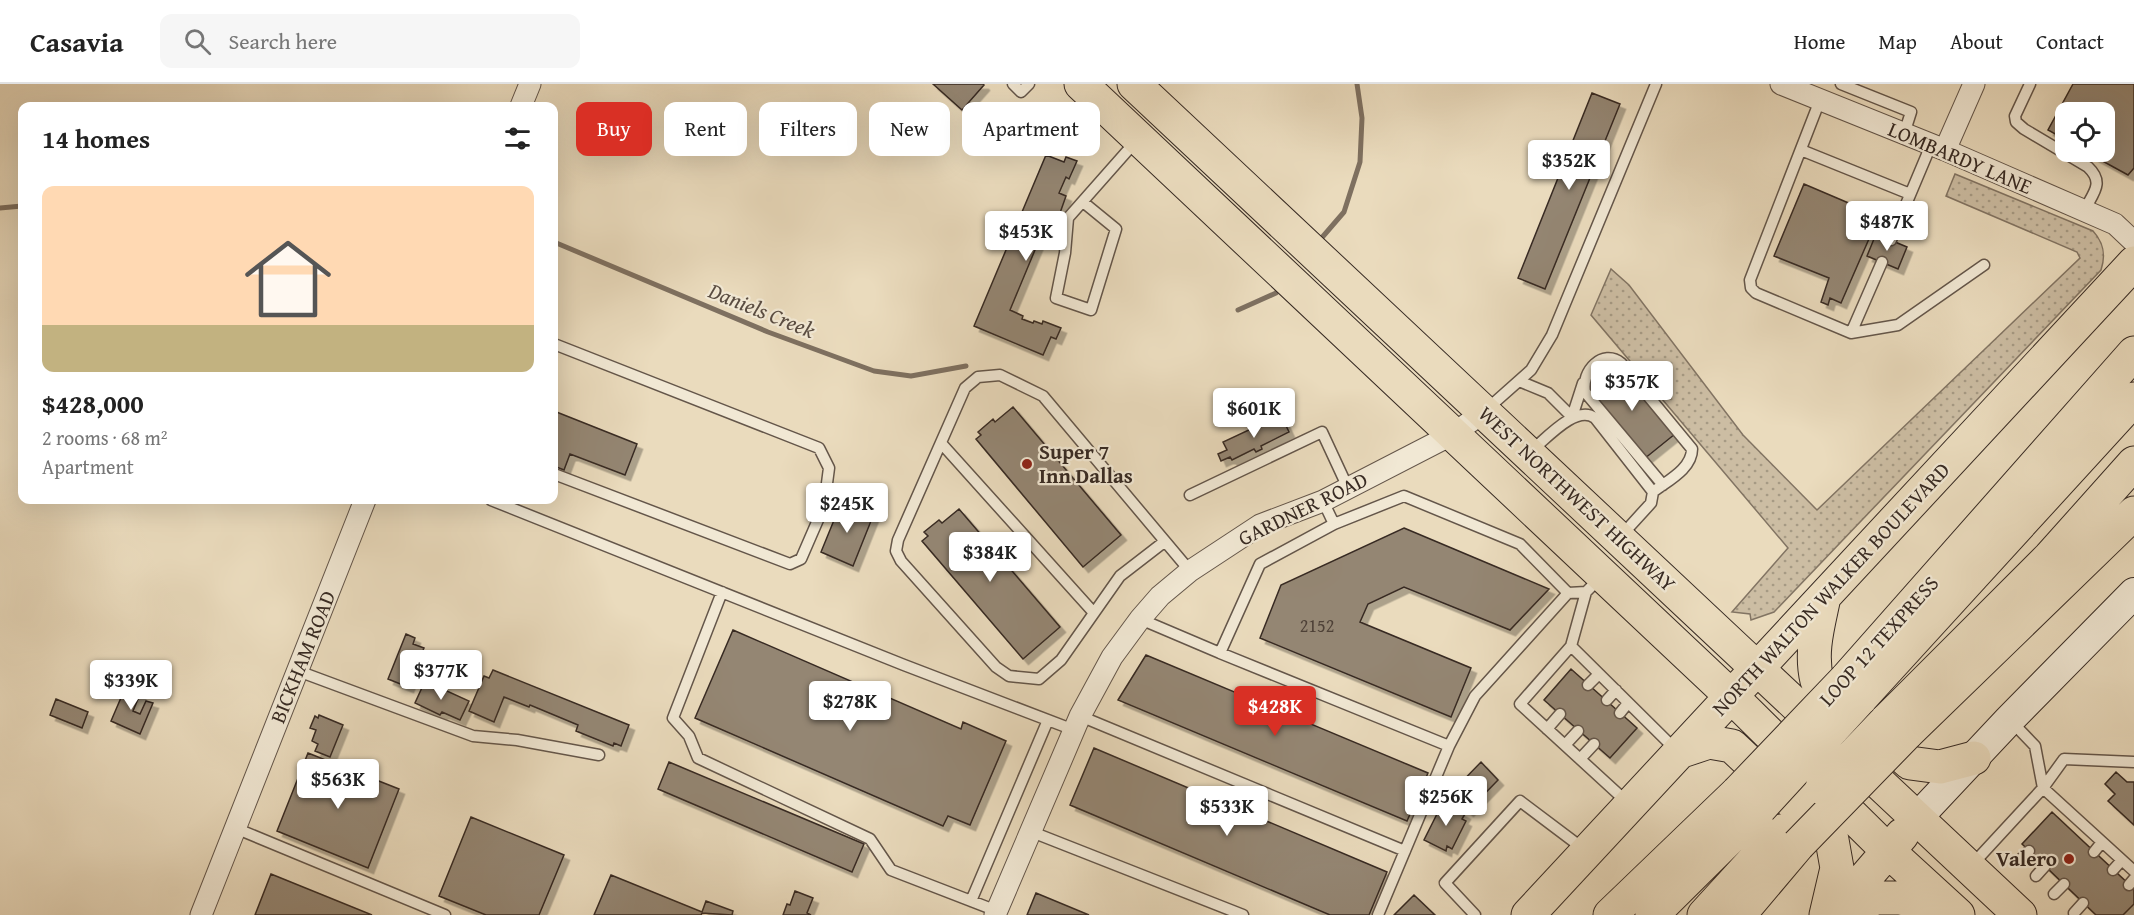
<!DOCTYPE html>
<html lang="en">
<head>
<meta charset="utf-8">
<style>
  :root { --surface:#fff; --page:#f6f6f6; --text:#222; --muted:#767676; --line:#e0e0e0; --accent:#d93025 }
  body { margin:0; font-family:"Gentium Book Plus",serif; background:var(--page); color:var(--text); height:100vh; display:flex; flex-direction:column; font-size:22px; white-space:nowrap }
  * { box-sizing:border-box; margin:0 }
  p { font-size:20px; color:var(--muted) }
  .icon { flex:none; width:33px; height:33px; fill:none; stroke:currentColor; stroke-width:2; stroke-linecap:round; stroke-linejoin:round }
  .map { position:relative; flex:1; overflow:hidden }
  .sheet { position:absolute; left:18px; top:18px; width:540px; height:402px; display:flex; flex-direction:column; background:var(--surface); border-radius:12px; box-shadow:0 6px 24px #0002 }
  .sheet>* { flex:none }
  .top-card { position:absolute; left:576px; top:18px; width:570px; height:54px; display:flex; gap:12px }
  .fabs { position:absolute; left:2055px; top:18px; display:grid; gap:12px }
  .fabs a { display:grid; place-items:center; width:60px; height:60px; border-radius:12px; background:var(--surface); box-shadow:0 6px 24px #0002; font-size:30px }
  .price { position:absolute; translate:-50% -51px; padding:0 14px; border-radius:6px; background:#fff; color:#222; font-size:20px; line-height:39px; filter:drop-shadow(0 2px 3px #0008) }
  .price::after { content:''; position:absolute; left:50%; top:36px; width:18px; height:14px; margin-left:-9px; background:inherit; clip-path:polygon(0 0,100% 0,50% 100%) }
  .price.active { background:var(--accent); color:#fff }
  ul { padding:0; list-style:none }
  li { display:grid; align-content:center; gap:12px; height:318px; padding:0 24px }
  li span { display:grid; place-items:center; height:186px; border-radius:12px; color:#555 }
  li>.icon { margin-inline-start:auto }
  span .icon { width:108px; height:108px; fill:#fffc; stroke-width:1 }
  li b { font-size:26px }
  h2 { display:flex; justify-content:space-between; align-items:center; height:72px; padding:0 24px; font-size:26px }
  .pill { padding:0 21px; border-radius:12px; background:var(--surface); box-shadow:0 6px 24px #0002; font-size:21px; line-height:54px }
  .pill.active { background:var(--accent); color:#fff }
  header { display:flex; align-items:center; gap:36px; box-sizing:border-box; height:84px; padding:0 30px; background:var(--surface); border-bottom:2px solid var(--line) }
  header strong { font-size:28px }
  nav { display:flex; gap:33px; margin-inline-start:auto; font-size:21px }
  .search { width:420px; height:54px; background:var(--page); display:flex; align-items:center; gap:15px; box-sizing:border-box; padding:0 21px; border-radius:12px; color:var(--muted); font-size:22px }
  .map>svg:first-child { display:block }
  .grass { fill:url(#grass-dots); stroke:#827463; stroke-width:1.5 }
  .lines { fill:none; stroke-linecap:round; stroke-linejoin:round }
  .stream { stroke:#7e7060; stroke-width:5 }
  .building { fill:#948673; stroke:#372a23; stroke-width:1.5; filter:url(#shadow) }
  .lane-casing { stroke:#64564a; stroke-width:13 }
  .street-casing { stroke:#64564a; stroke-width:23 }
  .secondary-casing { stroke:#372a23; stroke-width:32 }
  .primary-casing { stroke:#372a23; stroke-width:35 }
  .highway-casing { stroke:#372a23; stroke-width:35 }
  .lane { stroke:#f1e8d4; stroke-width:10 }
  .street { stroke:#f1e8d4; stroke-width:21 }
  .secondary { stroke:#f1e8d4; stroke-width:30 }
  .primary { stroke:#eadbbd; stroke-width:33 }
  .highway { stroke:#eadbbd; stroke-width:33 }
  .highway-bridge-casing { stroke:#372a23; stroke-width:35; stroke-linecap:butt }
  .highway-bridge { stroke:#eadbbd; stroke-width:33 }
  .poi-dot { fill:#8f2418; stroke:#f1e8d4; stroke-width:2 }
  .labels { text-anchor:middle; stroke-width:4.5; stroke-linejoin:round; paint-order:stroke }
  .number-label { font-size:18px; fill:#4e4137 }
  .street-label { font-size:21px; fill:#372a23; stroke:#f1e8d4 }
  .poi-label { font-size:21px; font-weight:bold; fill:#372a23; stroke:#f1e8d4; text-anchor:start }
  .water-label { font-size:22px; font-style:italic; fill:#5a4d42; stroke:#f1e8d4 }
</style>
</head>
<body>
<header>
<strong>Casavia</strong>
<div class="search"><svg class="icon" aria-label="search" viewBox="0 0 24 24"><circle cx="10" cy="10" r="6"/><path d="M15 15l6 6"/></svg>Search here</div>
<nav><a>Home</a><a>Map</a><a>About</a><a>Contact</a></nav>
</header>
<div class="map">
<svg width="2134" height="831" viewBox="0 0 2134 831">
  <defs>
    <pattern id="grass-dots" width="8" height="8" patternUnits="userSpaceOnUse" patternTransform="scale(1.5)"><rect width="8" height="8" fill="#ccbda3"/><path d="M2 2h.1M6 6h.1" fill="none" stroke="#a69a84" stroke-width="1.8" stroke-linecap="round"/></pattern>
    <filter id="shadow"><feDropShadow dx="5.5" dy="5.5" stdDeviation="0" flood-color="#0004"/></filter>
  </defs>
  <rect width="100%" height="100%" fill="#eadbbd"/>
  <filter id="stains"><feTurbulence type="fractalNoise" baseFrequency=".00333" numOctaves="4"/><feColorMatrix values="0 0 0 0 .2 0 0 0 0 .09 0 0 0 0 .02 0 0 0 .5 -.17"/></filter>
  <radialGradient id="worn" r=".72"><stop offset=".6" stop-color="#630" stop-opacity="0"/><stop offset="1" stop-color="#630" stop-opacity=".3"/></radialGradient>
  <!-- grass -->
  <path class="grass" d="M1955 90 2093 147C2104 159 2106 171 2101 186L1774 528 1751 536 1750 530 1732 528 1788 464 1591 231 1611 185 1629 201 1743 351 1817 426 2080 174 2077 168 1946 112Z"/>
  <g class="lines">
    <!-- stream -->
    <path class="stream" d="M0 124 22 122
      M1319 157 1344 128 1360 78 1362 34 1357 0
      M554 158 768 248 874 287 911 292 966 282
      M1238 226 1276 209 1280 203"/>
  </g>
  <!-- building -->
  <path class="building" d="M933 0H983L984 1 962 26Z
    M2073 0H2134V84L2128 91 2086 68H2104V28H2066V56L2048 46Z
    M1592 9 1620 20 1545 205 1518 194Z
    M1046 71 1064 78 1066 73 1077 77 1069 95 1066 93 1059 109 1066 112 1060 129 1056 133 1050 130 1010 226 1023 232 1022 235 1033 239 1034 237 1042 240 1043 237 1061 244 1056 255 1051 253 1043 271 974 242Z
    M1804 100 1879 132 1841 219 1830 214 1828 221 1821 218 1829 194 1774 172Z
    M1876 150 1907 163 1898 185 1867 172Z
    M1619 281 1675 350 1644 375 1588 306Z
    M1013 323 1121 451 1083 483 976 355 981 351 978 348 993 335 995 338Z
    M554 327 637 360 625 391 570 370 564 386 554 382Z
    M1281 331 1289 348 1261 362 1262 365 1256 368 1254 365 1232 376 1230 373 1221 377 1218 370 1227 366 1223 358Z
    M841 419 873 432 853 482 821 468Z
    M959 425 1060 543 1023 575 922 457 928 452 924 448 939 436 942 439Z
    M1404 444 1549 505 1510 546 1404 503 1368 520 1360 538 1471 584 1451 633 1260 554 1281 501Z
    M733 546 961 645 963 638 1006 657 970 741 948 732 943 742 695 634Z
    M406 550 415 554 413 560 424 564 408 603 388 595Z
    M1146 571 1428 689 1407 737 1118 616Z
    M1571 585 1637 644 1610 674 1544 616Z
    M493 586 629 641 621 662 614 659 613 662 576 647 578 641 530 621 529 623 504 613 494 638 469 627 484 592 489 594Z
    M425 597 469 617 460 636 442 628 440 631 415 619Z
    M126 602 141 608 133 627 140 630 146 617 153 619 140 650 111 637Z
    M56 615 88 628 82 644 50 631Z
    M319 631 343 641 330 673 315 667 318 660 312 657 316 646 310 644 315 632 318 634Z
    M1094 664 1387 788 1369 831H1330L1070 721Z
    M308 669 399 705 368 784 277 747Z
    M669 678 864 760 852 788 658 705Z
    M1481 678 1498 696 1468 727 1450 710Z
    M2116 688 2127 698H2134V741L2108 717 2115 710 2105 700Z
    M1443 718 1465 730 1462 735 1466 737 1452 765 1447 762 1446 767 1424 756Z
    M2052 728 2134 805V820L2123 831H2096L2022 760Z
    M471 733 564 771 539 831H486L439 812Z
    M271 790 372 831H255Z
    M611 791 702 828 706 817 733 827 732 831 702 829 701 831H594Z
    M795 807 813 814 807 829 811 831H783L787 820 790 821Z
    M1036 809 1089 831H1027Z
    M1414 811 1435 831H1394Z"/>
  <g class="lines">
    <!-- lane casing -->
    <g class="lane-casing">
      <path id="lane" d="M1013 0 1021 8 1029 0
        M1841 0 1911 28 1904 50
        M2030 0 2015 32 2016 38 2024 45 2088 83C2105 99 2093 109 2084 127
        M1820 16 1750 196 1751 204 1756 209 1851 249
        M1801 66 1910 110
        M1083 118 1116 145 1091 226 1056 214 1065 169 1068 134 1136 57
        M1891 156 1931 61
        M1882 178 1851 249 1898 241 1984 181
        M554 260 819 364 829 384 824 422 801 475 790 480 554 390
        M1519 297 1548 309 1572 333 1583 299
        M1486 326 1531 286 1552 251 1656 0
        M941 359 1094 529
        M1531 367C1546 355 1576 320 1595 334L1653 408 1651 419 1621 452
        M1653 408C1667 397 1692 385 1692 365L1621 279C1603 264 1581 287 1585 308L1663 401
        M1190 411 1322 348 1348 404
        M491 416 904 581 1074 646
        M1323 417 1334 440 1404 412 1520 460 1568 509 1586 508
        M1164 458 1120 492 1061 576 1039 595 1009 592 996 583 901 477 896 467 898 456 965 304 978 293 1000 291 1043 312 1190 487
        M722 508 673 634 689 652 698 674 870 755 891 786 997 827
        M1140 535 1220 569 1260 480 1334 440
        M1571 562 1586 508 1601 493
        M1220 569 1449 662 1378 831
        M298 587 473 652 517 656 599 671
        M1588 601 1599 590
        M1607 616 1616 606
        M1620 629 1628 619
        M1080 632 1405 767
        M2011 637 2035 662 2043 704 2134 787
        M1547 645 1560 630
        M1565 661 1578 647
        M1449 662 1475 612 1568 509
        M1580 675 1594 660
        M1628 719 1520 620 1571 562 1676 666
        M235 744 445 831
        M1032 748 1243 831
        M2094 768 2102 758
        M2020 776 2029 767
        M1971 782 2043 704 2064 675 2134 678
        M2113 786 2122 776
        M2036 792 2045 782
        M2129 801 2134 795
        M2054 810 2064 800
        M971 817 1048 636
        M2074 829 2083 819
        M1475 831 1445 799 1520 717 1585 766"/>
    </g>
    <!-- street casing -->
    <g class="street-casing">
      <path id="street" d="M1781 0 1945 66 2115 140 2134 158
        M521 22 530 0
        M1945 66 1974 0
        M201 831 365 416
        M995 831 1080 632 1112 573 1140 535 1160 512 1190 487 1260 441 1323 417 1453 350 1484 328"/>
    </g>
    <!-- secondary casing -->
    <g class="secondary-casing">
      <path id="secondary" d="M1917 734 2009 636 2134 509"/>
    </g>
    <!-- primary casing -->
    <g class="primary-casing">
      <path id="primary" d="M1081 0 1731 612 1888 767 1958 831
        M1134 0 2020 831
        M1824 513C1818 542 1810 568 1817 597L1910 679 1940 683 1974 674
        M1679 668 1709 658 1732 662 1832 756 1837 784 1826 831
        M1837 830 1876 814H1900L1949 824
        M1528 831 2134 179
        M1833 831 1902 751"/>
    </g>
    <!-- highway casing -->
    <g class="highway-casing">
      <path id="highway" d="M1846 595 2134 269
        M1859 616 2134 315
        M1886 637 2050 473 2134 379
        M1906 650 2134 429
        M1610 831 1738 708
        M1652 831 1760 724
        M1704 831 1781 747
        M1739 831 1798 761"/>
    </g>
    <!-- lane -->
    <use href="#lane" class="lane"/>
    <!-- street -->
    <use href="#street" class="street"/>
    <!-- secondary -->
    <use href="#secondary" class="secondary"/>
    <!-- primary -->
    <use href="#primary" class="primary"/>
    <!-- highway -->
    <use href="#highway" class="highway"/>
    <!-- highway-bridge casing -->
    <g class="highway-bridge-casing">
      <path id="highway-bridge" d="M1822 704 1886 637
        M1738 708 1846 595
        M1760 724 1859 616
        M1798 761 1906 650"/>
    </g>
    <!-- highway-bridge -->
    <use href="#highway-bridge" class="highway-bridge"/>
  </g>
  <!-- markers -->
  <g class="poi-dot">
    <circle cx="1027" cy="380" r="6"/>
    <circle cx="2069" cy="775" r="6"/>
  </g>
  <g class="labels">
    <!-- number labels -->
    <g class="number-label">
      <text x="1317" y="548">2152</text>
    </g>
    <!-- street labels -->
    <g class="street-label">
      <text transform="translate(1960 74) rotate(23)" y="7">LOMBARDY LANE</text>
      <text transform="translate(1577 415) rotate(43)" y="7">WEST NORTHWEST HIGHWAY</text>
      <text transform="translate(1303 425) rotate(-26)" y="7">GARDNER ROAD</text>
      <text transform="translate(1831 505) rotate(-47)" y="7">NORTH WALTON WALKER BOULEVARD</text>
      <text transform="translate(1879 557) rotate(-48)" y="7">LOOP 12 TEXPRESS</text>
      <text transform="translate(303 573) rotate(-68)" y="7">BICKHAM ROAD</text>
    </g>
    <!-- poi labels -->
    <g class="poi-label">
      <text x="1039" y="375">Super 7<tspan x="1039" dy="24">Inn Dallas</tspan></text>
      <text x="2057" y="782" text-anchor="end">Valero</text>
    </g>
    <!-- water labels -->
    <g class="water-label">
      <text transform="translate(762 226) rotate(22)" y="8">Daniels Creek</text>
    </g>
  </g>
  <rect width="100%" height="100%" filter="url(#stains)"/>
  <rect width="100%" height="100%" fill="url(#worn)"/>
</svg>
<div class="fabs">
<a><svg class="icon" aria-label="locate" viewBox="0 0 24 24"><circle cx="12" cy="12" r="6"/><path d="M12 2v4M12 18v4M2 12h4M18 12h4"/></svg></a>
</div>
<b class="price" style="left:1569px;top:107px">$352K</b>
<b class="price" style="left:1887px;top:168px">$487K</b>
<b class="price" style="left:1026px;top:178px">$453K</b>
<b class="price" style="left:1632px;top:328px">$357K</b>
<b class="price" style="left:1254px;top:355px">$601K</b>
<b class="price" style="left:847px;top:450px">$245K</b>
<b class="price" style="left:990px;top:499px">$384K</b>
<b class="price" style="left:441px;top:617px">$377K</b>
<b class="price" style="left:131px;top:627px">$339K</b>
<b class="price" style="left:850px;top:648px">$278K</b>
<b class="price active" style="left:1275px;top:653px">$428K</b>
<b class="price" style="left:338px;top:726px">$563K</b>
<b class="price" style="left:1446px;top:743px">$256K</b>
<b class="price" style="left:1227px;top:753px">$533K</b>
<div class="top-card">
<a class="pill active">Buy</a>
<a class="pill">Rent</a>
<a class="pill">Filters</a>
<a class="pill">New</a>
<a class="pill">Apartment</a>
</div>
<section class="sheet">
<h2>14 homes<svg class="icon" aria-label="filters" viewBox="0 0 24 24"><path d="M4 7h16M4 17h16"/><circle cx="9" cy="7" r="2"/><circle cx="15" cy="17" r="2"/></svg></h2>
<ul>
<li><span style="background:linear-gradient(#ffd9b3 75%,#c2b280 0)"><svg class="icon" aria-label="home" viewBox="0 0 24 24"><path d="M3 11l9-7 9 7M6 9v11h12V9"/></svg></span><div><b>$428,000</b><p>2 rooms · 68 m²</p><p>Apartment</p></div></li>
</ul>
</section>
</div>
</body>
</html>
